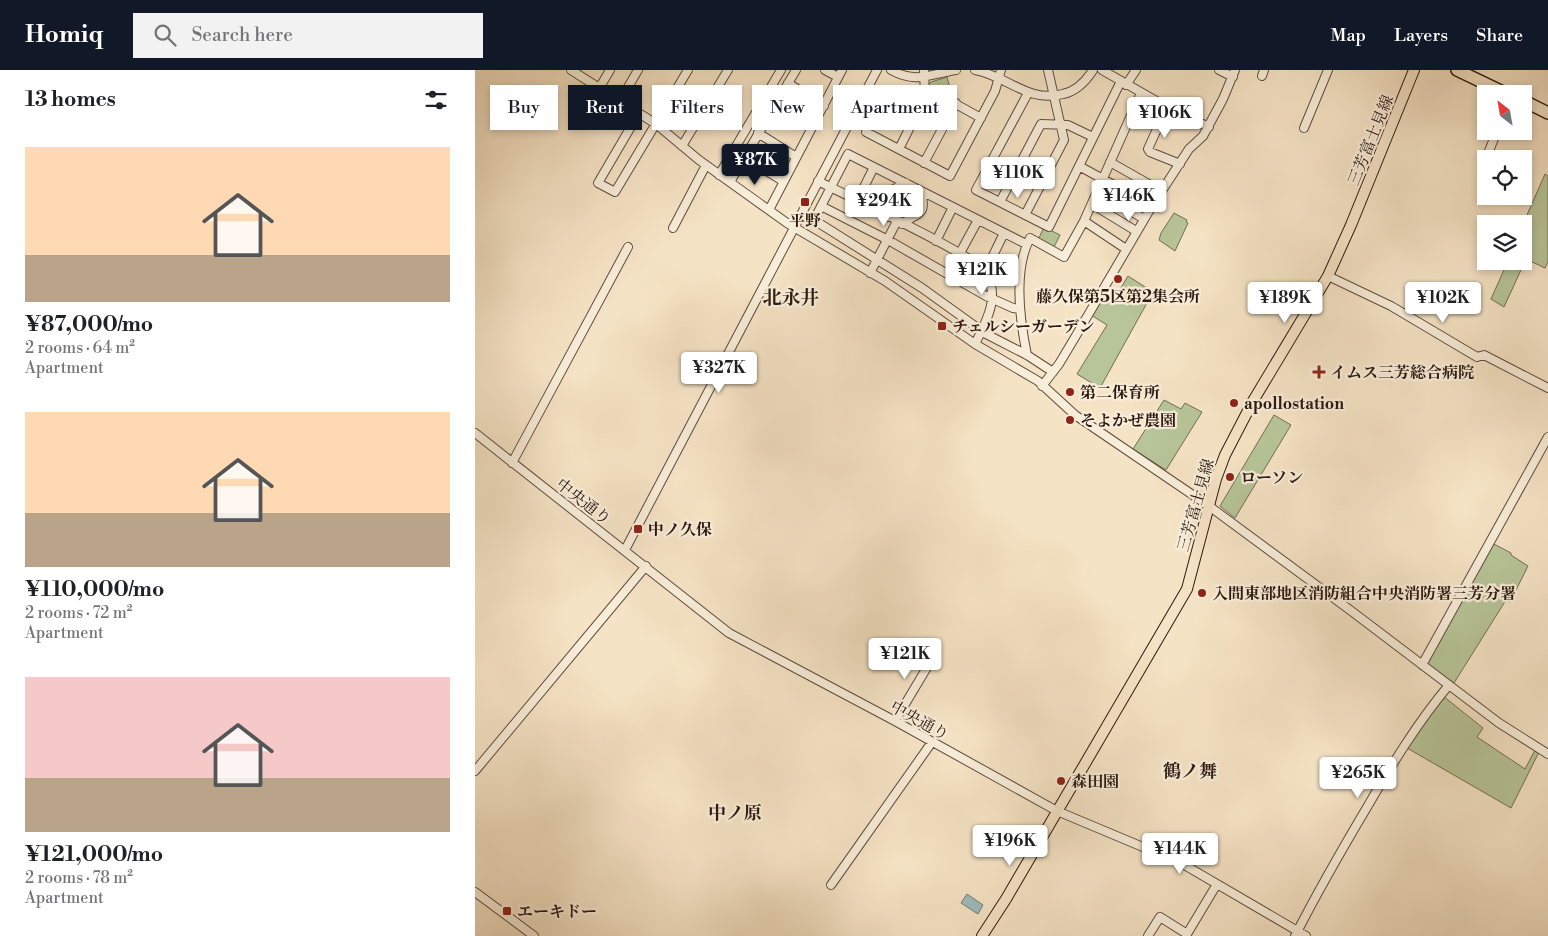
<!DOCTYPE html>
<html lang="en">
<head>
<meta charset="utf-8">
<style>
  :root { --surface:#fff; --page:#f2f2f2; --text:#202124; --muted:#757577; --accent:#111827 }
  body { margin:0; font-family:"Libre Bodoni","Noto Serif JP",serif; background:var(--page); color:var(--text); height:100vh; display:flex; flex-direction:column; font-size:19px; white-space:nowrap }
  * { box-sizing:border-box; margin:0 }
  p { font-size:16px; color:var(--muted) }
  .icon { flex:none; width:28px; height:28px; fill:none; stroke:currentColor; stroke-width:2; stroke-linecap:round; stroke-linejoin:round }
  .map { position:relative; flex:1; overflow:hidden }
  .panel { display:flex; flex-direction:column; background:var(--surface); width:475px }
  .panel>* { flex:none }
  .guide { position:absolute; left:15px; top:15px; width:475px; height:45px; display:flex; gap:10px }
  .needle { width:32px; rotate:329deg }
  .tools { position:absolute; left:1002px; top:15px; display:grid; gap:10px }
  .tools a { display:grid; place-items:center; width:55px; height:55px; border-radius:0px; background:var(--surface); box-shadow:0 2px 8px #0003; font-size:25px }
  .price { position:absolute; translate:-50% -42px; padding:0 11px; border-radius:5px; background:#fff; color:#222; font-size:16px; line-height:32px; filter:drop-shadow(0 1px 2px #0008) }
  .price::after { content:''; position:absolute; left:50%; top:30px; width:15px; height:11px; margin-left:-8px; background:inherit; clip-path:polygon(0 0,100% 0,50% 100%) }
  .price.active { background:var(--accent); color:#fff }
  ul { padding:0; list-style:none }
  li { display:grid; align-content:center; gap:10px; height:265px; padding:0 25px }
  li span { display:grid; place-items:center; height:155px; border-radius:0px; color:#555 }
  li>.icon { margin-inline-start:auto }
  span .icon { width:90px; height:90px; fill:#fffc; stroke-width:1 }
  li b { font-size:21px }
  h2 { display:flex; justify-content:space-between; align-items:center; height:60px; padding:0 25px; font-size:21px }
  .pill { padding:0 18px; border-radius:0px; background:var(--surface); box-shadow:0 2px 8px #0003; font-size:18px; line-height:45px }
  .pill.active { background:var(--accent); color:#fff }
  header { display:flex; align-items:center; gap:30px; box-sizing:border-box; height:70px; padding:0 25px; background:var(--accent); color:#fff }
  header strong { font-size:24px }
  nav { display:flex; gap:28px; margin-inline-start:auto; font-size:18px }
  .search { width:350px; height:45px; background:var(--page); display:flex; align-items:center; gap:12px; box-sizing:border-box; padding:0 18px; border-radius:0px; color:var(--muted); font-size:19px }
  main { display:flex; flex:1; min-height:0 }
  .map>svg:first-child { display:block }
  .green { fill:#b7c598; stroke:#726e54 }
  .water { fill:#9fbcbd; stroke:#717a78 }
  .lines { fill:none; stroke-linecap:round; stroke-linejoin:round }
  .minor-casing { stroke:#5e4b3d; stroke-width:10 }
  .major-casing { stroke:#2c1810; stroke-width:12 }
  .highway-casing { stroke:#2c1810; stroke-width:14 }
  .minor { stroke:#f8edd9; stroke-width:8 }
  .major { stroke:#f5e3c5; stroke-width:10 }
  .highway { stroke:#f5e3c5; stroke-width:11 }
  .poi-dot { fill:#8f2418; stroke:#f8edd9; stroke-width:2 }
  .labels { text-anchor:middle; stroke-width:4.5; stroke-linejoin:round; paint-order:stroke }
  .street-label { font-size:16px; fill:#2c1810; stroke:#f8edd9 }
  .poi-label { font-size:16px; font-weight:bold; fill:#2c1810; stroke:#f8edd9; text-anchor:start }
  .neighbourhood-label { font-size:18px; font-weight:bold; fill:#2c1810; stroke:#f8edd9 }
  .quarter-label { font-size:19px; font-weight:bold; fill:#2c1810; stroke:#f8edd9 }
</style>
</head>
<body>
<header>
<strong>Homiq</strong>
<div class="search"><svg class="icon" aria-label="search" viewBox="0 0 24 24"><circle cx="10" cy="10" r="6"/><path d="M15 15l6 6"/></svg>Search here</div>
<nav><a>Map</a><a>Layers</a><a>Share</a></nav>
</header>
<main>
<section class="panel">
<h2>13 homes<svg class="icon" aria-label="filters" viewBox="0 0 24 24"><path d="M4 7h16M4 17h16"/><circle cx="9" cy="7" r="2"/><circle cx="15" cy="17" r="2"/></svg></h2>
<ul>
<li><span style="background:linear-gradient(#ffd9b3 70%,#b9a48a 0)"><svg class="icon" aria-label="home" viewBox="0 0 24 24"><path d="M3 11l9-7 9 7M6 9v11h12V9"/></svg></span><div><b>¥87,000/mo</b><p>2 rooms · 64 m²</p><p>Apartment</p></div></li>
<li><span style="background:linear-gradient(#ffd9b3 65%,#b9a48a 0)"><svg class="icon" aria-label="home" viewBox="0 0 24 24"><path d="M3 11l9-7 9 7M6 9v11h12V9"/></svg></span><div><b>¥110,000/mo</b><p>2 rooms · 72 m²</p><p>Apartment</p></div></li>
<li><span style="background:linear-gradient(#f6c9c9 65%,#b9a48a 0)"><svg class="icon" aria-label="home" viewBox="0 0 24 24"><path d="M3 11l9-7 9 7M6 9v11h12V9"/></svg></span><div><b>¥121,000/mo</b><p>2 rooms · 78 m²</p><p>Apartment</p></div></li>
</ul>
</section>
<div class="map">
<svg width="1073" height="866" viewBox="0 0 1073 866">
  <rect width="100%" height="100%" fill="#f5e3c5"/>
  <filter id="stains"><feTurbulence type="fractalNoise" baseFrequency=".004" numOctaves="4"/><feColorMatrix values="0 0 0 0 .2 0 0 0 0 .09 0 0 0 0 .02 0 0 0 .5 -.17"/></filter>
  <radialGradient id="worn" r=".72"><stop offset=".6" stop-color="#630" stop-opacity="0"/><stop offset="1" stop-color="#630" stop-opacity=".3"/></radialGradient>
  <!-- green -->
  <path class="green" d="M472 7 475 18 471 26 457 25 454 22 453 15 456 12Z
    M1070 104 1073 106V192L1070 198 1051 189 1029 237 1016 229 1033 191H1049L1048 154Z
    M416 132a14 14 0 1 1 28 0a14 14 0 1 1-28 0Z
    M699 143 712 150 711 152 713 153 700 181 684 170 686 163Z
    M569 157 585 165 579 177 563 170Z
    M653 206 678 222 625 318 602 304 632 255 616 245 627 227 637 233Z
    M689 330 706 339 710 333 727 342 691 400 658 379Z
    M799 345 816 355 760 448 745 436Z
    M1017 473 1036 483V485L1053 496 1035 532 1031 530 979 613 951 593Z
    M968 626 1008 658 1002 667 1050 699 1060 680 1064 682 1036 738 932 678Z"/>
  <!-- water -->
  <path class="water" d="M492 824 508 835 503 844 486 833Z"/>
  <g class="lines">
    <!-- minor casing -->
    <g class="minor-casing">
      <path id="minor" d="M96 0 181 54 224 90 312 153 410 211 500 274 563 311 600 345 734 436 875 540 1024 653 1073 684
        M350 0 363 7
        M416 0C441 14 455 4 481 0
        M500 0C533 6 552 33 588 24 602 21 611 11 618 0
        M627 0 692 37 734 57
        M744 0 758 7
        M787 6 789 0
        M313 13 349 36
        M651 15 661 0
        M125 17 135 0
        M553 23 501 120 574 157 646 11
        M450 27 470 28 506 48
        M145 31 163 0
        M445 37 412 20 391 62 475 106 520 21 526 0
        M692 37 673 79 675 82 705 94
        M164 43 123 113 140 122 213 0
        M829 58 853 0
        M283 63 321 87
        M207 76 253 0
        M424 79 450 27 449 0
        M1014 81 1022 61
        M269 87 308 111
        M635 92 686 121
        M449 93 481 33
        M604 96 677 136
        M244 105 306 0
        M343 111C367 123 504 188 511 202 525 228 512 250 500 274
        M255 112 321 0
        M623 121 669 149
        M382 131 399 97
        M525 132 566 54 593 55 618 67
        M617 134 661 161
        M346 136 413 170 511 226 538 238 545 239
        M294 140 367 0
        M550 145 589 70 573 0
        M414 147C415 142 413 139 412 134 411 122 421 117 431 113
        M609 151 651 179
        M427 154C444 141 452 147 446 121
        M198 158 231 95
        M461 171 478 137
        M551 174 373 84 339 150 447 218 511 264 552 285 578 302
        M485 183 503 150
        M511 200 529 163
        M395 203 422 151
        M853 206 916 236 1002 287 1009 285 1073 318
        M552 285C545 251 538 200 555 168L589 187 609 151 666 23
        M567 316 584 294 599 269 677 136 714 79 728 66 748 29 760 0
        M0 363 254 563 420 651 582 741 706 793 831 866
        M37 393 153 177
        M150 480 402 0
        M947 595 1073 367
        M420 651 460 584
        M0 701 171 496
        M356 815 457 672
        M0 822 59 866
        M673 866 685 847 712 864 742 814
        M820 866C842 823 866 781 891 739 916 696 942 653 974 615"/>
    </g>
    <!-- major casing -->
    <g class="major-casing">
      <path id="major" d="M507 866 531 829 712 519 741 409 750 385 778 331 853 206 876 155 939 0"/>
    </g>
    <!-- highway casing -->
    <g class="highway-casing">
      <path id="highway" d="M982 0 1032 24
        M1049 31 1073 43"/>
    </g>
    <!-- minor -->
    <use href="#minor" class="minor"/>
    <!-- major -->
    <use href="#major" class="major"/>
    <!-- highway -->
    <use href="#highway" class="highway"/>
  </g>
  <!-- markers -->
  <g class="poi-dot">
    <rect x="325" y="127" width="10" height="10" rx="2.5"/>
    <circle cx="643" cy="209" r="5"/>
    <rect x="462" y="251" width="10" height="10" rx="2.5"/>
    <path d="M841.5 294.5h5v5h5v5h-5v5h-5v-5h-5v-5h5z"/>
    <circle cx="595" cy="322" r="5"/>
    <circle cx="759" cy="333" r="5"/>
    <circle cx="595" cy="350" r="5"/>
    <circle cx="755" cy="407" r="5"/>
    <rect x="158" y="454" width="10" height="10" rx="2.5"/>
    <circle cx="727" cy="523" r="5"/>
    <circle cx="586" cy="711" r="5"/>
    <rect x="27" y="836" width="10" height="10" rx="2.5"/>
  </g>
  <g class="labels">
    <!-- street labels -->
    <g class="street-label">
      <text transform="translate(895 70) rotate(-68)" y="6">三芳富士見線</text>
      <text transform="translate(109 431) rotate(38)" y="6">中央通り</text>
      <text transform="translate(720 435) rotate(-74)" y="6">三芳富士見線</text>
      <text transform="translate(445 650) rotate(29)" y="6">中央通り</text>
    </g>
    <!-- poi labels -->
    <g class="poi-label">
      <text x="330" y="156" text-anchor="middle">平野</text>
      <text x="643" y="232" text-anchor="middle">藤久保第5区第2集会所</text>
      <text x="477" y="262">チェルシーガーデン</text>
      <text x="855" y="308">イムス三芳総合病院</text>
      <text x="605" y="328">第二保育所</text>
      <text x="769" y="339">apollostation</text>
      <text x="605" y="356">そよかぜ農園</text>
      <text x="765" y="413">ローソン</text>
      <text x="173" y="465">中ノ久保</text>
      <text x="737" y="529">入間東部地区消防組合中央消防署三芳分署</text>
      <text x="596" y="717">森田園</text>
      <text x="42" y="847">エーキドー</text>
    </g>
    <!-- neighbourhood labels -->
    <g class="neighbourhood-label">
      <text x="715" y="707">鶴ノ舞</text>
      <text x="260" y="749">中ノ原</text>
    </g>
    <!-- quarter labels -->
    <g class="quarter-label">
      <text x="316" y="234">北永井</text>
    </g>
  </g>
  <rect width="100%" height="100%" filter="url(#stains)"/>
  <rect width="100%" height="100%" fill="url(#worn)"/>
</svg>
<div class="tools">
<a><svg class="needle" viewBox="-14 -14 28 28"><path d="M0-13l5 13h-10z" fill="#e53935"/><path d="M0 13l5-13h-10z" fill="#757577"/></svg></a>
<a><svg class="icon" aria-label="locate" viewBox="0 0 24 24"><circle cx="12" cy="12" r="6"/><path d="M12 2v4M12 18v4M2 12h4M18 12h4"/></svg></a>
<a><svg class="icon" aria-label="layers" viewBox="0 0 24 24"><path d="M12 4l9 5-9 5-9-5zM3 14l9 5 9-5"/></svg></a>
</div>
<b class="price" style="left:690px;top:69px">¥106K</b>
<b class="price active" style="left:280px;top:116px">¥87K</b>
<b class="price" style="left:543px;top:129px">¥110K</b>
<b class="price" style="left:654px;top:152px">¥146K</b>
<b class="price" style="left:409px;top:157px">¥294K</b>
<b class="price" style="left:507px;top:226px">¥121K</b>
<b class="price" style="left:810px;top:254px">¥189K</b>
<b class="price" style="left:968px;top:254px">¥102K</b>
<b class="price" style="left:244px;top:324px">¥327K</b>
<b class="price" style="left:430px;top:610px">¥121K</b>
<b class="price" style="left:883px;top:729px">¥265K</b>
<b class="price" style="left:535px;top:797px">¥196K</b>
<b class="price" style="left:705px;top:805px">¥144K</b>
<div class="guide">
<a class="pill">Buy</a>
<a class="pill active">Rent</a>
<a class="pill">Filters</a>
<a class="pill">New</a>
<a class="pill">Apartment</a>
</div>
</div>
</main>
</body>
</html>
